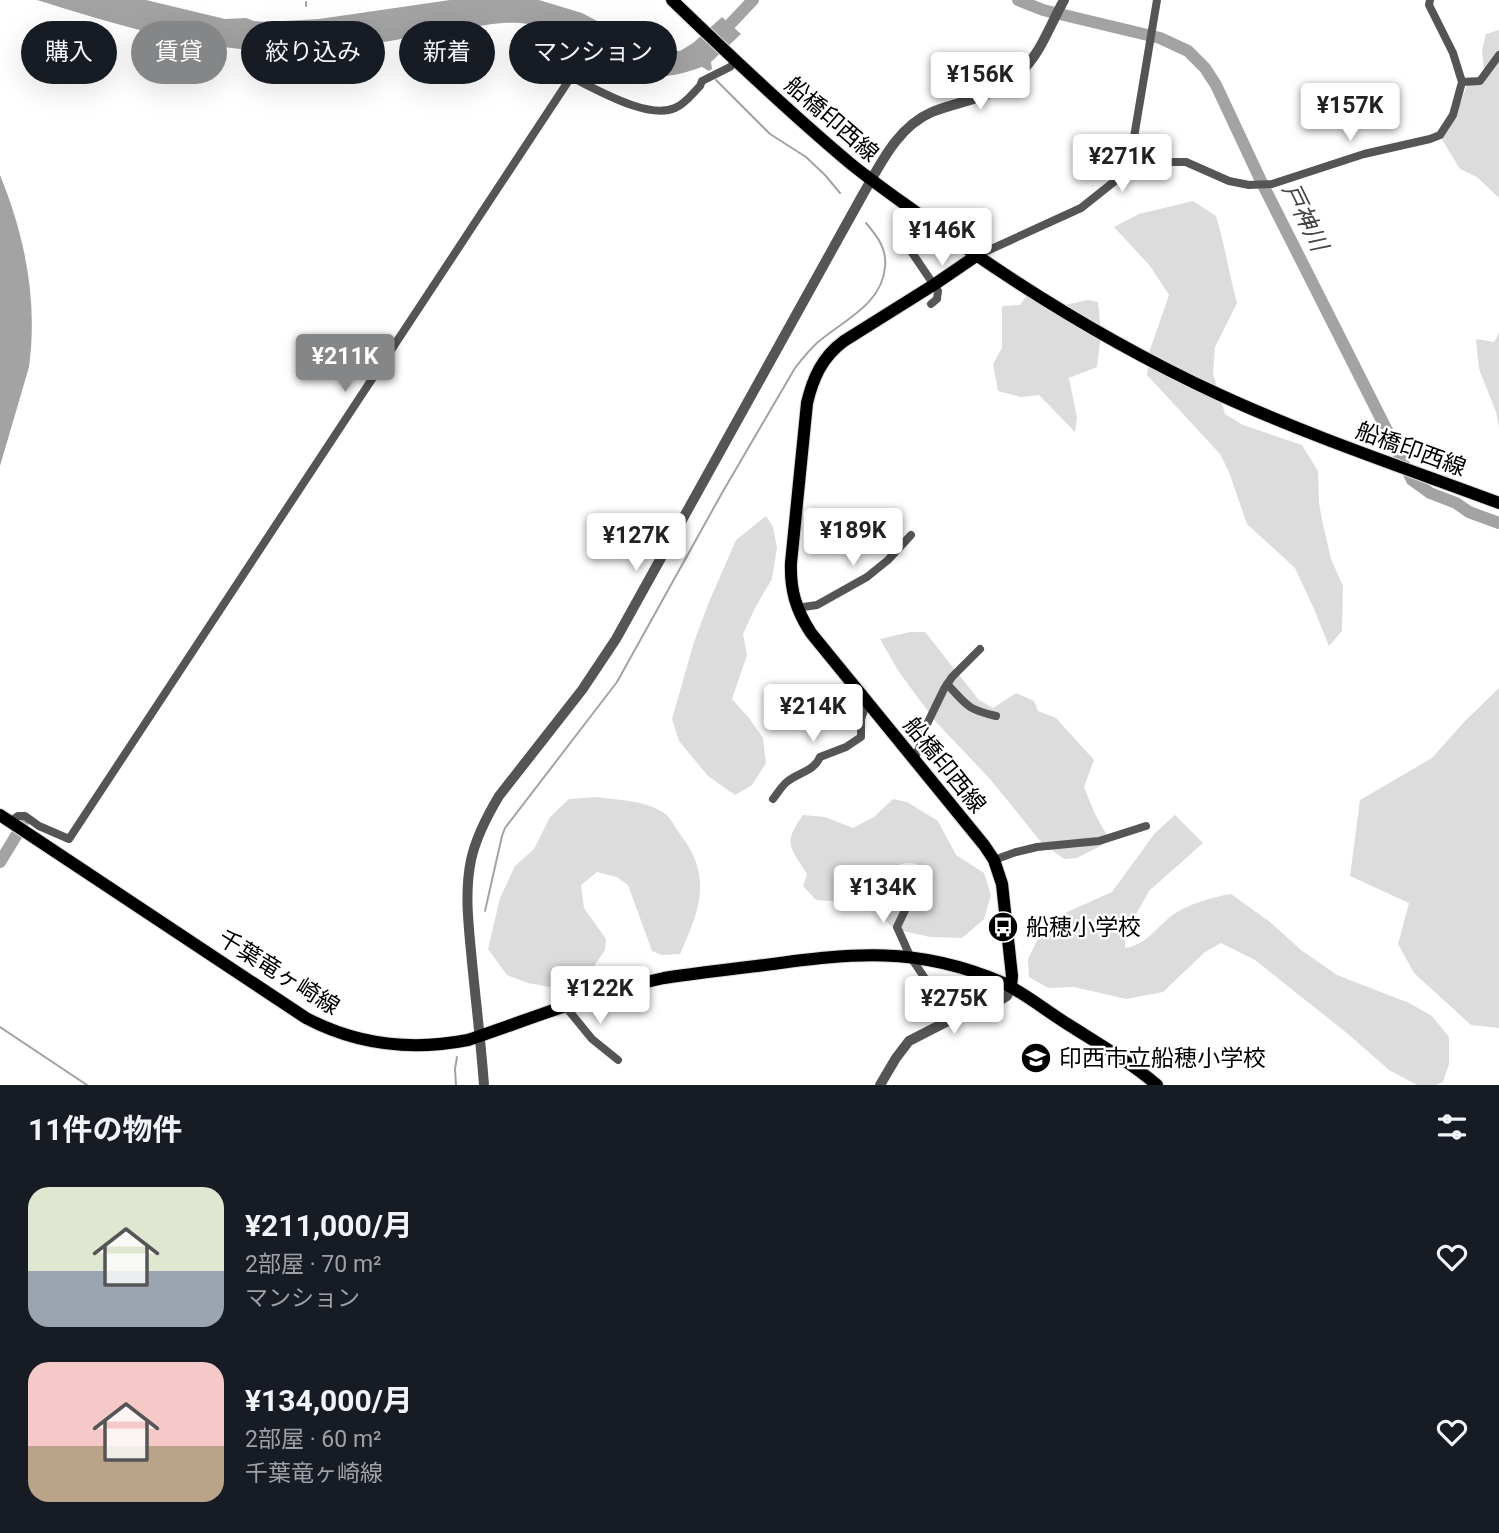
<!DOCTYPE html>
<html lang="ja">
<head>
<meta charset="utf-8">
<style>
  :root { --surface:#171b24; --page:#242831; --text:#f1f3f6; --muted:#9ea1a6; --accent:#858687 }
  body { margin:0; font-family:Roboto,"Noto Sans JP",sans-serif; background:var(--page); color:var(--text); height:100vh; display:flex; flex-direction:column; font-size:26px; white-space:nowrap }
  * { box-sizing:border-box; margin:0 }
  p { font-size:23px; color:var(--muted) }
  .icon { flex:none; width:38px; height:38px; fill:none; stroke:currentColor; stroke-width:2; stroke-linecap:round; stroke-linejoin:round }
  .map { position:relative; height:1085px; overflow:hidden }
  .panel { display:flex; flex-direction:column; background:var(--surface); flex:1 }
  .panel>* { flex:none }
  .banner { position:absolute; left:21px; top:21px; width:700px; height:63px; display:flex; gap:14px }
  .price { position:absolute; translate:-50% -60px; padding:0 16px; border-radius:7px; background:#fff; color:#222; font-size:23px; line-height:46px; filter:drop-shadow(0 2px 4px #0008) }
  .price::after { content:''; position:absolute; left:50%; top:42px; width:21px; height:16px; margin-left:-10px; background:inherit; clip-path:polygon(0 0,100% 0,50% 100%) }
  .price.current { background:var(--accent); color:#fff }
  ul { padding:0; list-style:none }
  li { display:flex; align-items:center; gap:21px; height:175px; padding:0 28px }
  li span { display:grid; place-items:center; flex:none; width:196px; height:140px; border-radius:21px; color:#555 }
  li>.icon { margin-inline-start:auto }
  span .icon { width:84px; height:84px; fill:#fffc; stroke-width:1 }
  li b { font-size:30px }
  h2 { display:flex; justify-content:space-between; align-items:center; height:84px; padding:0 28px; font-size:30px }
  .chip { padding:0 24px; border-radius:32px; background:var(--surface); box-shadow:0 7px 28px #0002; font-size:24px; line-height:63px }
  .chip.current { background:var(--accent); color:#fff }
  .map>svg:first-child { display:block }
  .green { fill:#dcdcdc }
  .water { fill:#a3a3a3 }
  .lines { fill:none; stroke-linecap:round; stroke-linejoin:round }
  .stream { stroke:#a3a3a3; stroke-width:2 }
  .river { stroke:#a3a3a3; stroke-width:12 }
  .primary-casing { stroke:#dbdbdb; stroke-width:14 }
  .minor { stroke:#555; stroke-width:8 }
  .tertiary { stroke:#555; stroke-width:10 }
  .primary { stroke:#000; stroke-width:12 }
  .labels { text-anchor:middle; stroke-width:5; stroke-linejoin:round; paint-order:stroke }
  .street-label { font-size:23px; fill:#000; stroke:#fff }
  .poi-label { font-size:23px; fill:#000; stroke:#fff; text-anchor:start }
  .water-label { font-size:24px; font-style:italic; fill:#444; stroke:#fff }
</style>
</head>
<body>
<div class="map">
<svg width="1499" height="1085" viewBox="0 0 1499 1085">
  <rect width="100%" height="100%" fill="#fff"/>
  <!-- green -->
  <path class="green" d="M1499 30V198L1477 177 1460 169 1441 138 1457 112 1467 85 1485 82 1482 50 1486 34Z
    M1193 201 1216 216C1225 245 1229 274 1237 303L1215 347 1213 374 1225 414 1243 425 1302 445 1318 471 1319 503 1322 520 1331 559 1343 586 1342 631 1329 646 1314 609 1295 568 1247 524 1229 472 1220 454 1147 375 1150 350 1169 295 1150 266 1114 227 1139 214Z
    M1033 286 1064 305 1088 300 1098 302 1101 334 1097 367 1069 378 1077 418 1075 432 1039 395 1021 397 998 391 993 364 1002 348V306L1020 305Z
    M1499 333V428L1496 412 1479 369 1476 339 1494 342Z
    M766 516 773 527 777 548 772 579 755 608 743 634 747 655 732 699 749 718 763 738 766 763 752 785 735 795 708 776 679 741 672 719 694 642 709 602 736 540Z
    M910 632H925L979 700 993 708 1016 693 1034 701 1038 711 1056 718 1094 760 1084 787 1095 814 1110 841 1077 858 1064 859 1041 842 990 779 936 722 899 672 880 639Z
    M1499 688V1028L1471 1025 1414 973 1398 944 1409 903 1350 876 1360 800 1432 758 1464 722Z
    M596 797C617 800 645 800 664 813 670 817 675 827 680 834 713 877 700 909 680 954L662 955 652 951 628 885 617 877 597 872 581 885 584 908 606 939 605 950 592 969 549 987 528 983 507 975 488 949 500 898 515 866 534 849 550 817 569 799Z
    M893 799 907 802 938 821 956 855 984 873 991 895 984 919 962 938 930 937 894 929 885 920 890 904 899 888 917 878V864C889 857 868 891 844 900 837 903 825 900 816 900L803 886 807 874C789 846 783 843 803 815L825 817 853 828 874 817Z
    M1175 815 1203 843 1149 891 1125 934V948C1147 945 1157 926 1174 914 1189 904 1213 897 1231 894L1270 922 1301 950 1337 975 1409 1003 1432 1016 1449 1037V1064L1443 1082 1436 1085H1417L1389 1070 1348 1034 1255 960 1221 943 1205 952 1163 992 1126 999 1074 987 1048 988 1029 977 1028 959 1047 921 1112 892 1155 833Z"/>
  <!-- water -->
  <path class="water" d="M37 0H146L225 19 246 18 254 21 267 22 319 19 450 0H539L582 13 646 47 663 50 680 51 693 43 722 17 741 34 711 62 712 69 709 71 702 67C690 71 678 75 666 76 647 78 628 67 611 59 585 45 558 29 528 24 506 20 481 26 459 29 414 36 368 46 323 50 226 59 128 28 37 0Z
    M0 175C25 236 38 301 29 367L0 466Z"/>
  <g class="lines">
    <!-- stream -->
    <path class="stream" d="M306 6V2
      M716 80 770 134 806 157 825 175 840 193
      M485 911 502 836 505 828 617 682 722 493 795 368C802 359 809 350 817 343 842 321 882 305 885 267 887 249 878 237 866 223
      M0 1027 87 1085
      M456 1085 455 1069 457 1057"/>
    <!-- river -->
    <path class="river" d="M1018 0 1043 10 1160 38 1188 51 1205 68 1216 85 1261 181 1412 480 1430 493 1456 503 1469 512 1499 523
      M720 35 753 0
      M0 862 22 826 23 821"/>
    <!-- primary casing -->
    <g class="primary-casing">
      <path id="primary" d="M672 0C730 56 789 112 851 164 877 185 905 204 932 224 1022 289 1117 347 1218 394 1309 436 1405 468 1499 503
        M976 256 935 284 844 341C822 357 813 378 807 403L791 563C790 590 796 610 811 633L984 845 994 860 1002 884 1012 976 1011 987
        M0 815 306 1018C357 1045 411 1051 468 1040 533 1018 597 992 664 978 698 973 732 969 765 965 853 953 917 946 1001 982 1025 993 1046 1011 1069 1025 1099 1044 1130 1062 1157 1085"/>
    </g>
    <!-- minor -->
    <path class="minor" d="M1462 82 1480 81 1499 55
      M1128 166 1137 168 1166 162H1186L1229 181 1249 185 1272 184 1364 154 1430 139 1440 135 1453 115 1462 82 1453 53 1429 5 1430 0
      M898 232 938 291 937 299 931 304
      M976 256 1081 208 1120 177 1128 166 1130 161 1157 0
      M797 608 817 605 867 577 888 560 911 535
      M947 684C967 705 966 709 996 716
      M914 760 922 741V731L927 724 944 689 952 677 980 649
      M773 799C778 793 782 785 788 781 800 772 814 771 820 757L846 747 861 737V719L867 702
      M10 822 18 816H25L39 826 69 839 571 77C596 89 648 120 675 108 685 104 693 93 700 86L702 81 730 67 736 61
      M994 860 1016 852 1037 847 1099 841 1146 826
      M909 888 907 906 897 927 910 956 938 998 948 1021
      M565 1006 592 1039 618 1060"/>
    <!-- tertiary -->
    <path class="tertiary" d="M484 1085C481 1044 476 1003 472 962 469 928 464 894 471 860 476 837 487 816 499 796L582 690 616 639 862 196C880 165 897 127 932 112 954 103 978 100 998 89 1006 86 1014 78 1020 73 1041 53 1050 25 1064 0
      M880 1085 896 1058 909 1041 948 1021 999 1001 1007 996 1011 987"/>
    <!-- primary -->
    <use href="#primary" class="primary"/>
  </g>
  <!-- icons -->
  <defs>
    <g id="bus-disc" transform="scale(1.575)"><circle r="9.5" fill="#000" stroke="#fff"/><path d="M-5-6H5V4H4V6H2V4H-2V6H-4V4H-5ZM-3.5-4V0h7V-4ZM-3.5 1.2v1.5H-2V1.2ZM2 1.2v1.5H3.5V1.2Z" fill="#fff"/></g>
    <g id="school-disc" transform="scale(1.575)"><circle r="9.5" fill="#000" stroke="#fff"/><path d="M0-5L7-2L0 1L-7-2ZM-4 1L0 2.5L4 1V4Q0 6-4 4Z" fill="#fff"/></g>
  </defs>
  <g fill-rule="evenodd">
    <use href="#bus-disc" x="1003" y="927"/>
    <use href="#school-disc" x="1036" y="1058"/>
  </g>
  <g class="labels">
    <!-- street labels -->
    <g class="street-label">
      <text transform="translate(832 119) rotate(41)" y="8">船橋印西線</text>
      <text transform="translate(1411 449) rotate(20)" y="8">船橋印西線</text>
      <text transform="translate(945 765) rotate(51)" y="8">船橋印西線</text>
      <text transform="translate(279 972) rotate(32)" y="8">千葉竜ヶ崎線</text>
    </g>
    <!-- poi labels -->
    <g class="poi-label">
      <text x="1026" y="935">船穂小学校</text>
      <text x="1059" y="1066">印西市立船穂小学校</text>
    </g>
    <!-- water labels -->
    <g class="water-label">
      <text transform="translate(1305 217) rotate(64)" y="8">戸神川</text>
    </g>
  </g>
</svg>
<b class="price" style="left:980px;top:112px">¥156K</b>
<b class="price" style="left:1350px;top:143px">¥157K</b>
<b class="price" style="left:1122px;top:194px">¥271K</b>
<b class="price" style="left:942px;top:268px">¥146K</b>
<b class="price current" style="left:345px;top:394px">¥211K</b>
<b class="price" style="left:853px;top:568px">¥189K</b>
<b class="price" style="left:636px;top:573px">¥127K</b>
<b class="price" style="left:813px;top:744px">¥214K</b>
<b class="price" style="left:883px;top:925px">¥134K</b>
<b class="price" style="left:600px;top:1026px">¥122K</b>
<b class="price" style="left:954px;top:1036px">¥275K</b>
<div class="banner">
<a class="chip">購入</a>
<a class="chip current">賃貸</a>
<a class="chip">絞り込み</a>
<a class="chip">新着</a>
<a class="chip">マンション</a>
</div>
</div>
<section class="panel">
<h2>11件の物件<svg class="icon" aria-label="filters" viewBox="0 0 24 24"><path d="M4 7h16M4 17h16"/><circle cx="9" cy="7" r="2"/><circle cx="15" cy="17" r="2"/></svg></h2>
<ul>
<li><span style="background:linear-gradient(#dfe7d0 60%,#9aa5b1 0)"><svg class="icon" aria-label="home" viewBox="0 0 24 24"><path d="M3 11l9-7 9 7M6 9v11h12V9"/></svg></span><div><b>¥211,000/月</b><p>2部屋 · 70 m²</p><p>マンション</p></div><svg class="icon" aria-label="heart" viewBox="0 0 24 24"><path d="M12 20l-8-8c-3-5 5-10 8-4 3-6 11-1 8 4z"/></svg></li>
<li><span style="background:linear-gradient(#f6c9c9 60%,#b9a48a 0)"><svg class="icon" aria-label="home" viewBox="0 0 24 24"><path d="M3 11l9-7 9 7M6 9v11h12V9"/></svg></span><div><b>¥134,000/月</b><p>2部屋 · 60 m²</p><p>千葉竜ヶ崎線</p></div><svg class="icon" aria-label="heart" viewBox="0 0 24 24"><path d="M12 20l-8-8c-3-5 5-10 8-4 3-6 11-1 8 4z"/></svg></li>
</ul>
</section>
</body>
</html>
